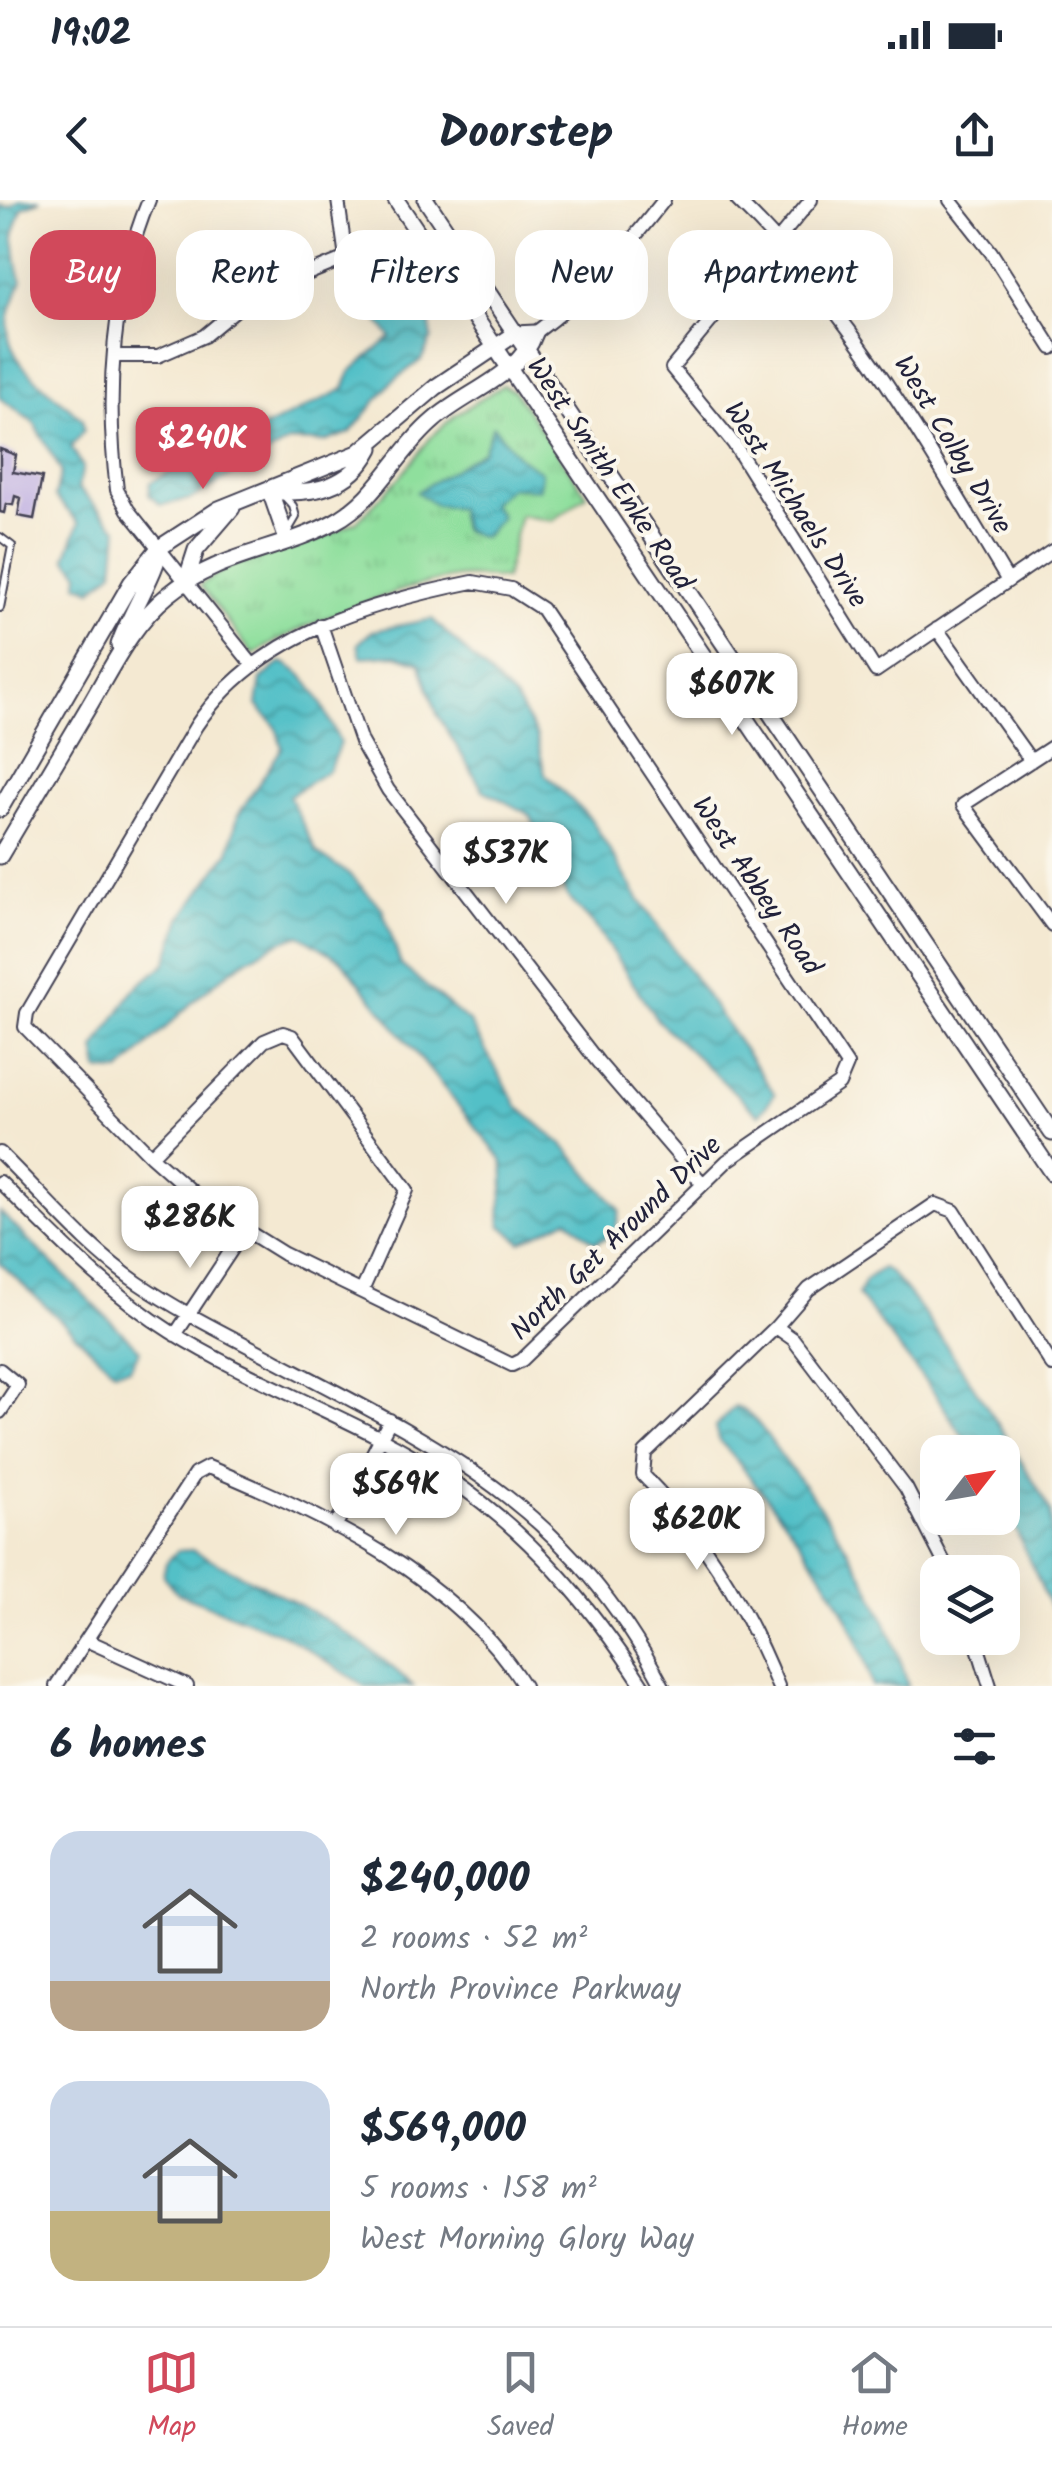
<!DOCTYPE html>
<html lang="en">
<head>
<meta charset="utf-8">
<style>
  :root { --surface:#fff; --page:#f2f2f3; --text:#1f2937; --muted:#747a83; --line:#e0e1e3; --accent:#d1495b }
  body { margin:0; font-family:Kalam,sans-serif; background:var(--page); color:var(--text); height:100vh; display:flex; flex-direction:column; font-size:38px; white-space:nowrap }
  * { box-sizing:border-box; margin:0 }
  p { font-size:32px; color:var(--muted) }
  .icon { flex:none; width:55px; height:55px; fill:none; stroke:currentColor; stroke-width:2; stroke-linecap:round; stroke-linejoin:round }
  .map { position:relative; height:1486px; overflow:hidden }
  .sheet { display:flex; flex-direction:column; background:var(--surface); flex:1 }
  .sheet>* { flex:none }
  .guide { position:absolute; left:30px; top:30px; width:992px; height:90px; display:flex; gap:20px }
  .needle { width:65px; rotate:59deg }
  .controls { position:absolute; left:920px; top:1235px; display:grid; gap:20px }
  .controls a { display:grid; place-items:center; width:100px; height:100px; border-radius:20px; background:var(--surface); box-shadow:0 10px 40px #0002; font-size:50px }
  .price { position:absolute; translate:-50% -85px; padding:0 22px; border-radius:20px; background:#fff; color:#222; font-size:32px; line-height:65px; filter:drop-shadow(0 2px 5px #0008) }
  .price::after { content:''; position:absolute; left:50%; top:60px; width:30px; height:22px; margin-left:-15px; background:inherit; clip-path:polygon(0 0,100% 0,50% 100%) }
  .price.active { background:var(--accent); color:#fff }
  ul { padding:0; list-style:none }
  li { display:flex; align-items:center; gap:30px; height:250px; padding:0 50px }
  li span { display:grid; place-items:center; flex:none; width:280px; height:200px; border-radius:30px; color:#555 }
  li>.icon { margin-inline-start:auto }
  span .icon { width:120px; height:120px; fill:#fffc; stroke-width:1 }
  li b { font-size:42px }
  h2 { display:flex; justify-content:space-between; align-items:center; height:120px; padding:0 50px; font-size:42px }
  .chip { padding:0 35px; border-radius:30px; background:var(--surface); box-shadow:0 10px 40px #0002; font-size:35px; line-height:90px }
  .chip.active { background:var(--accent); color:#fff }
  .status { display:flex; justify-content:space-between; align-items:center; height:70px; padding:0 50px; background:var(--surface); direction:ltr }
  .status svg { height:28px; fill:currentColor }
  header { display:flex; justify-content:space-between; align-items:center; height:130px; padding:0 50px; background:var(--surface); font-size:45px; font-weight:800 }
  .tabs { display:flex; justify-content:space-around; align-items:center; height:140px; border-top:2px solid var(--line); background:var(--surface); font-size:28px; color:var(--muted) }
  .tabs a { display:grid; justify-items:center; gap:5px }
  .tabs .active { color:var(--accent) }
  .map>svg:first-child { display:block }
  .grass { fill:url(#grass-tufts); stroke:#58806c; stroke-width:2.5 }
  .water { fill:url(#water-waves); stroke:#3a7181; stroke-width:2.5 }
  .building { fill:#b9a8e1 }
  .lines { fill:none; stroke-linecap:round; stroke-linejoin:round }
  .service-casing { stroke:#424052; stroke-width:10 }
  .minor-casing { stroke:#424052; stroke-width:16 }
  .tertiary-casing { stroke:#424052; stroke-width:19 }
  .service { stroke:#fff; stroke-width:6 }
  .minor { stroke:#fff; stroke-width:12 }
  .tertiary { stroke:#fff; stroke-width:15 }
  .labels { text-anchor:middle; stroke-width:8; stroke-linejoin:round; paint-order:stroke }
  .street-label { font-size:28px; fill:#22223b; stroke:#fbf7ec }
</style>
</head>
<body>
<div class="status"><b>19:02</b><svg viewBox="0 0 49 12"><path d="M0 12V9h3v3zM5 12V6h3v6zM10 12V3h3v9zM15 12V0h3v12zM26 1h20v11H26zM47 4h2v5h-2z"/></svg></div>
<header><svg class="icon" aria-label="back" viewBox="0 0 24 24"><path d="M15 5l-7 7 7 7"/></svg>Doorstep<svg class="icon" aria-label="share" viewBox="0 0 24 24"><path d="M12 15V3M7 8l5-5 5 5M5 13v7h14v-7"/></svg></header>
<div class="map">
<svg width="1052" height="1486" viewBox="0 0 1052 1486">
  <defs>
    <pattern id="grass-tufts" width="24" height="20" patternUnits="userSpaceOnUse" patternTransform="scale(2.5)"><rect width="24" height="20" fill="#8fdf9d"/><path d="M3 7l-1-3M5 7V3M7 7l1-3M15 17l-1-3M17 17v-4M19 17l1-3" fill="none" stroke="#7bbf88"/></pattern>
    <pattern id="water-waves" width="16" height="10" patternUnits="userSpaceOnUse" patternTransform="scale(2.5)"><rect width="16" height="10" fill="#52c0c7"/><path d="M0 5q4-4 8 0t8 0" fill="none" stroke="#449ca3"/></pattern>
  </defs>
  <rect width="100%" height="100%" fill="#fbf7ec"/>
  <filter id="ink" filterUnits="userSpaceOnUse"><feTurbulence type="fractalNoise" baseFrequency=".01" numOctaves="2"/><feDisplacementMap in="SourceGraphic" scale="20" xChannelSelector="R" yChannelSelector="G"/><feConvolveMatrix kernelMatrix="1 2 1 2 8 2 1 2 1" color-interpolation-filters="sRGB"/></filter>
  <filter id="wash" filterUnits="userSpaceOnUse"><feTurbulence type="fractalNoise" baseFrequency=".0048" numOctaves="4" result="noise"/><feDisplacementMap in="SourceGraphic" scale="40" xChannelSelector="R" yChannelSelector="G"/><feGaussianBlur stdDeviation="2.25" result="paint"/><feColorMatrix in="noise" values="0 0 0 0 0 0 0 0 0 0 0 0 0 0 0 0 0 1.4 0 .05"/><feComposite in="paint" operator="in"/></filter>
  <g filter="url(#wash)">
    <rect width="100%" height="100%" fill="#f4e9d2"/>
    <!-- grass -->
    <path class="grass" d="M503 185 514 191 587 295 553 321 520 315 505 379C490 378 472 375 457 377 400 386 301 424 253 455L200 385 231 365 321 338 356 322 401 276 431 237 455 215Z"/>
    <!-- water -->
    <path class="water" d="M20 0H41L22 8 13 35C17 49 15 67 22 80 18 95 8 108 8 125 6 167 56 193 82 219L84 230 71 247 83 267 78 288 118 329 114 371 92 390 78 384 79 372 66 358 79 323 55 297 61 271 34 223 0 198V5L8 7Z
      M381 66H397L427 107 432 138 421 160 391 183 350 233 324 242 290 241 191 299 161 305 149 295 150 283 213 247 255 243 262 229 344 189 351 171 391 137 378 121C392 102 389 88 381 66Z
      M493 226 518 256 541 272 539 289 510 287 491 303 501 317 483 338 462 329 458 308 436 305 417 292 483 251Z
      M432 419 515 499 536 534 545 574 591 619 639 699 775 894 759 915 658 821 595 726 566 695 530 615 483 590 437 514 420 463 396 455 361 457 358 444 372 431Z
      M282 462C313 475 326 513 340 543L329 570 289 596 317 653 349 674 382 708 401 765 470 823 518 907 564 946 620 1010 614 1034 595 1043 568 1019 521 1042 501 1025C498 1001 508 984 502 960L341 760 300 735C227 757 174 822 120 872L99 871 95 849 134 789 166 763 181 718 229 652 238 615 282 548 276 527 257 505 261 479Z
      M0 1012 140 1150 130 1168 114 1171 0 1063Z
      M882 1068C904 1071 1035 1279 1050 1311 1052 1331 1052 1387 1052 1410L1003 1302 1002 1252H973L935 1194 858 1095 865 1080Z
      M735 1206C757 1213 772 1245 786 1262 838 1327 887 1404 908 1486H872C853 1396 774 1307 718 1238L715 1227Z
      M192 1350C271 1390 349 1424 413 1486H365L287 1436 177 1393 163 1376 166 1363 177 1351Z"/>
    <g id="blocks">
      <!-- building -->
      <path class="building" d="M0 249 16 255 13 272 42 277 34 319 18 316 21 298 15 296 13 305 6 304 4 313 0 312Z"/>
    </g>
  </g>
  <g filter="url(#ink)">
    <use href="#blocks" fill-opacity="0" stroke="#424052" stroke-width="2.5"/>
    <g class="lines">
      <!-- service casing -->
      <g class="service-casing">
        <path id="service" d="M282 294 293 306 296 317 286 334
          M0 337 12 346 0 408"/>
      </g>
      <!-- minor casing -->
      <g class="minor-casing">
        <path id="minor" d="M149 0C112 88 105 195 117 290L128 310 251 463
          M737 0C851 110 927 246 1008 381
          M811 0 672 168 734 244 876 471 1052 351
          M950 0 991 52 1052 148
          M535 133C588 94 624 51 664 0
          M115 156H158L204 136 251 97 346 58 338 0
          M473 382 511 389 542 409 847 865 839 884 727 961 522 1160 512 1165 284 1054 210 1008 151 956 25 827 27 813 196 526C257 434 369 403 473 382Z
          M321 425 361 542 388 590 598 862 702 983
          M937 429 1031 561
          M1052 547 963 605 1052 725
          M0 953C44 996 87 1048 138 1083 182 1113 230 1136 277 1161 448 1250 567 1307 663 1486
          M151 956 264 841 283 833 292 836 407 990 362 1091
          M0 982C54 1035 107 1092 171 1132 259 1187 360 1219 447 1277 528 1331 590 1404 643 1486
          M776 1127 793 1139 906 1288 949 1372
          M175 1135 244 1031
          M0 1170 18 1185 0 1212
          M335 1327 390 1220
          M975 1438 990 1486
          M86 1440 187 1486
          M56 1486 195 1274 208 1267C323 1315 456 1377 524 1486
          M778 1486C746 1406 704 1336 643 1275L645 1253 776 1127 809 1089 935 1004 954 1011 1052 1165"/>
      </g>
      <!-- tertiary casing -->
      <g class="tertiary-casing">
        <path id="tertiary" d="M396 0 1052 973
          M426 0 1052 933
          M287 340 270 291C313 295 350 288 371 248
          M186 381 196 350 232 308
          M119 445C126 421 162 362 159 348
          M0 609 131 383 159 348 219 309 358 253 436 187 515 134 535 133C520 176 467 191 434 220 396 252 379 298 334 322 280 351 217 354 168 395 132 424 112 467 89 506 59 556 30 606 0 656"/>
      </g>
      <!-- service -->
      <use href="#service" class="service"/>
      <!-- minor -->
      <use href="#minor" class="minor"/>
      <!-- tertiary -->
      <use href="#tertiary" class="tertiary"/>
    </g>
  </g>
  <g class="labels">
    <!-- street labels -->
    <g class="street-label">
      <text transform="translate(954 244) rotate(59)" y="10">West Colby Drive</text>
      <text transform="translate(611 273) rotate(56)" y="10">West Smith Enke Road</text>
      <text transform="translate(797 304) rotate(57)" y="10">West Michaels Drive</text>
      <text transform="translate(758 685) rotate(56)" y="10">West Abbey Road</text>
      <text transform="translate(615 1037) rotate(-44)" y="10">North Get Around Drive</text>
    </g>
  </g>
</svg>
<div class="controls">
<a><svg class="needle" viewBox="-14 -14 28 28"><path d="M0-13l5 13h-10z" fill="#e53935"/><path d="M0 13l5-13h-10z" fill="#747a83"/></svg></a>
<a><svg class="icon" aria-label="layers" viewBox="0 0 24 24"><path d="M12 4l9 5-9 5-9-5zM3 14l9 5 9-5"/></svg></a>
</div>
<b class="price active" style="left:203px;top:292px">$240K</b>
<b class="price" style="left:732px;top:538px">$607K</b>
<b class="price" style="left:506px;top:707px">$537K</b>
<b class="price" style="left:190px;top:1071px">$286K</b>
<b class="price" style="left:396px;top:1338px">$569K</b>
<b class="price" style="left:697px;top:1373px">$620K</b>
<div class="guide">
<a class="chip active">Buy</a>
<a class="chip">Rent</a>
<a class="chip">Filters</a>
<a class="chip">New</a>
<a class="chip">Apartment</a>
</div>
</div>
<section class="sheet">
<h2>6 homes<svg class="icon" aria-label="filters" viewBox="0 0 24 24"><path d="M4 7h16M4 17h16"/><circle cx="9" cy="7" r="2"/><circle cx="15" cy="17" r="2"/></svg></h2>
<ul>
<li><span style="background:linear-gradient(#c9d6e8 75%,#b9a48a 0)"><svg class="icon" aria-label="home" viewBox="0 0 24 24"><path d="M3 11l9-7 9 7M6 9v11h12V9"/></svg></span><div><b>$240,000</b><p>2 rooms · 52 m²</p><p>North Province Parkway</p></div></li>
<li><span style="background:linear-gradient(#c9d6e8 65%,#c2b280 0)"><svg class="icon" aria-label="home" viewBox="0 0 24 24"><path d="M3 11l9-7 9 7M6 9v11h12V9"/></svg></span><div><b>$569,000</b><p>5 rooms · 158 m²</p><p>West Morning Glory Way</p></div></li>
</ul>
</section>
<nav class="tabs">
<a class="active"><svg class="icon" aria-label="map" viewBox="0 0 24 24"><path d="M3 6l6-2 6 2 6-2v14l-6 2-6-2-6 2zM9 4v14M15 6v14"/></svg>Map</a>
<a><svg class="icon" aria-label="saved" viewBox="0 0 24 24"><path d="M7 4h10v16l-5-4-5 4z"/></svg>Saved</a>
<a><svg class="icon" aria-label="home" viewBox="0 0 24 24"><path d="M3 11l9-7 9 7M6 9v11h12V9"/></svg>Home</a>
</nav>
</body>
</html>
